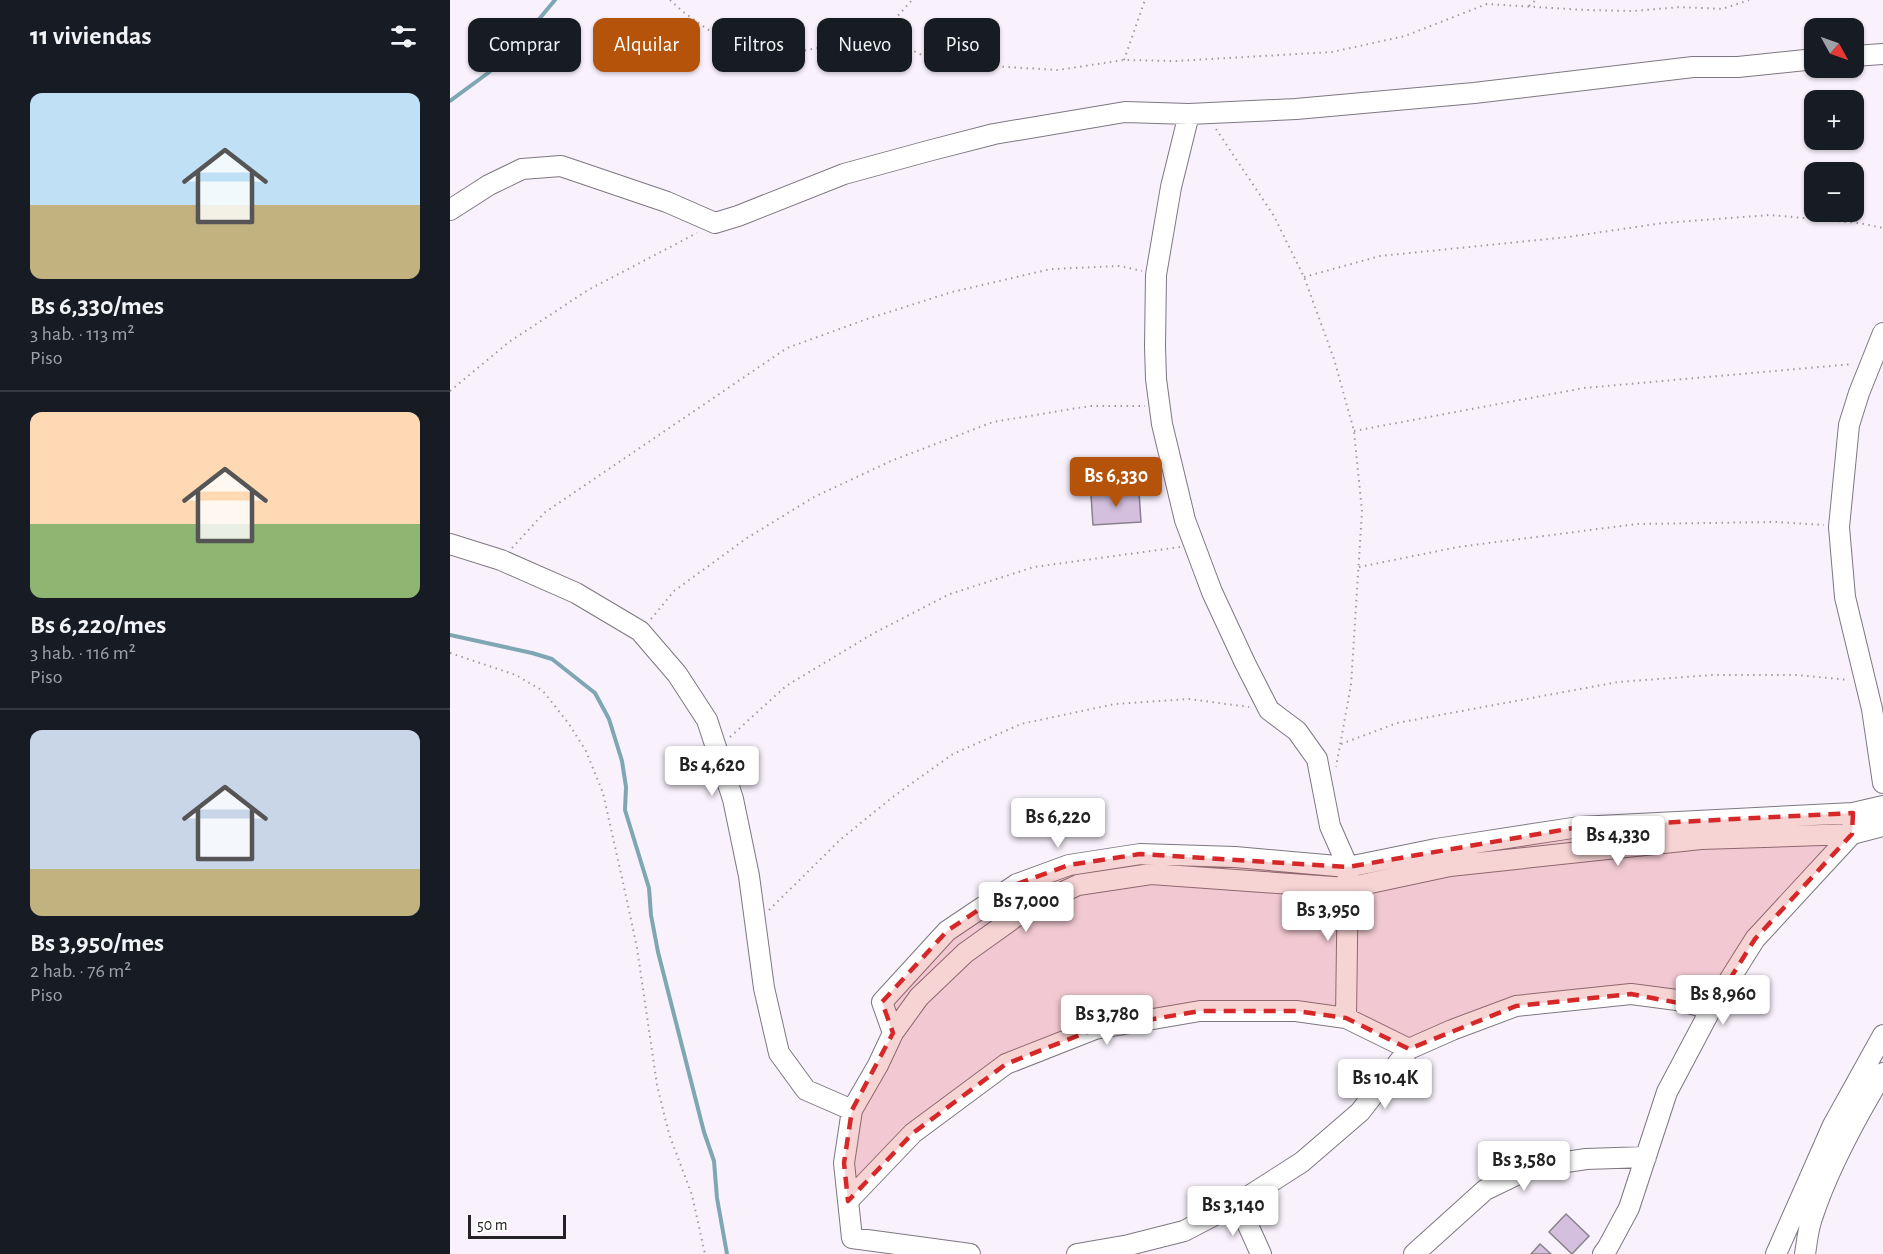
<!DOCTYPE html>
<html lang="es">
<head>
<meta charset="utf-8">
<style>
  :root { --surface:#171b24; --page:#20242c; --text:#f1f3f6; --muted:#9ea1a6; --line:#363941; --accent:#b45309 }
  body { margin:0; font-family:"Alegreya Sans",sans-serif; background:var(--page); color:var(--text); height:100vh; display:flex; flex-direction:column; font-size:22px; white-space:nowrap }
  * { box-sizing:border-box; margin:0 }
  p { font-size:20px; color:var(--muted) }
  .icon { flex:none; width:33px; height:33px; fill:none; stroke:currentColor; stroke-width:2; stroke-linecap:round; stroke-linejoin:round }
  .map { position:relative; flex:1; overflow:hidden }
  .drawer { display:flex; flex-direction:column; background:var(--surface); width:450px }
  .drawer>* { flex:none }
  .banner { position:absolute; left:18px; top:18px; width:570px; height:54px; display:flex; gap:12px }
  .needle { width:39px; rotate:130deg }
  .controls { position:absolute; left:1354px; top:18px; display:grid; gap:12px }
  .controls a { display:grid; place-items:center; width:60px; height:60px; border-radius:12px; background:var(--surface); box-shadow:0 2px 4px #0004; font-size:30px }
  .scale { position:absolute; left:18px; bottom:15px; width:98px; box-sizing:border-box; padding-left:6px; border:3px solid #232125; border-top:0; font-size:16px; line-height:21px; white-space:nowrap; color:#232125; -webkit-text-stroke:4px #fff; paint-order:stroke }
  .price { position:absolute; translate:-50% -51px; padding:0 14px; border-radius:6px; background:#fff; color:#222; font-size:20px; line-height:39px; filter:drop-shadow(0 2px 3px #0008) }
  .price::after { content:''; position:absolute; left:50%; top:36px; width:18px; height:14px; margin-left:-9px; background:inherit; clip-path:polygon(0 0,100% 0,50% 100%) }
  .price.current { background:var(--accent); color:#fff }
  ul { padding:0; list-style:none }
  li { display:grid; align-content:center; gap:12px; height:318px; padding:0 30px }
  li+li { border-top:2px solid var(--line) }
  li span { display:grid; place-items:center; height:186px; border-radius:12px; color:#555 }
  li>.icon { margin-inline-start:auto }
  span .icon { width:108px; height:108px; fill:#fffc; stroke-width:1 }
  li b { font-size:26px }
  h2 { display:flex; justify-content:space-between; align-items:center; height:72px; padding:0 30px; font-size:26px }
  .tag { padding:0 21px; border-radius:12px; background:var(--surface); box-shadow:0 2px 4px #0004; font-size:21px; line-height:54px }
  .tag.current { background:var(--accent); color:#fff }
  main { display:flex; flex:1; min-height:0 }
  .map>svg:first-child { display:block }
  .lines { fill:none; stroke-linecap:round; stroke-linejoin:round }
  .stream { stroke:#7fa6b3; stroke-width:4 }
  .building { fill:#d4c0de; stroke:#89828c; stroke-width:1.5 }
  .minor-casing { stroke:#7e7781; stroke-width:22 }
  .path { stroke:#9f9aa2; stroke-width:2; stroke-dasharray:1.5 4.5; stroke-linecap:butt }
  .minor { stroke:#fff; stroke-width:20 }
  .marked { fill:#d62828; fill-opacity:0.2; stroke:#d62828; stroke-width:4.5; stroke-dasharray:12 8; stroke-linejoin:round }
</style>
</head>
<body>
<main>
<section class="drawer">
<h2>11 viviendas<svg class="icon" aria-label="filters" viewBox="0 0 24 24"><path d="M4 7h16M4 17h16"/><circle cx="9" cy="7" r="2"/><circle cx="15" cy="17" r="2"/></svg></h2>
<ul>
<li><span style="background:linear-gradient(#bfe0f5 60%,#c2b280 0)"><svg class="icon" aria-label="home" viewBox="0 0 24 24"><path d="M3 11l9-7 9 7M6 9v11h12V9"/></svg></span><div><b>Bs 6,330/mes</b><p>3 hab. · 113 m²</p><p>Piso</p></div></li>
<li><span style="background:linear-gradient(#ffd9b3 60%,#8fb573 0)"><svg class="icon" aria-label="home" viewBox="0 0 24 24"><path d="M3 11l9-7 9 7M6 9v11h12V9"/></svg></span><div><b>Bs 6,220/mes</b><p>3 hab. · 116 m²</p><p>Piso</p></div></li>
<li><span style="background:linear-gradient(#c9d6e8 75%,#c2b280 0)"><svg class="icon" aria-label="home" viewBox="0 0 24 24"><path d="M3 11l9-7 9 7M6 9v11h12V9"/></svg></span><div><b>Bs 3,950/mes</b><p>2 hab. · 76 m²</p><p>Piso</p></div></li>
</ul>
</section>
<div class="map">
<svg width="1433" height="1254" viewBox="0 0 1433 1254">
  <rect width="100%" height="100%" fill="#f9f2fd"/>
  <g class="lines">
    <!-- stream -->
    <path class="stream" d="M0 101 38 73 60 54 105 0
      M0 635 82 653 102 659 145 693 159 719 172 761 176 787 175 810 199 888 201 915 208 952 254 1132 264 1161 267 1198 277 1254"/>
  </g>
  <!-- building -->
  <path class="building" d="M689 492 691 522 643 525 641 495Z
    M1116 1214 1139 1236 1122 1254 1099 1232Z
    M1090 1244 1101 1254H1081Z"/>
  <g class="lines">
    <!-- minor casing -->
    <g class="minor-casing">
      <path id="minor" d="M1404 56 1433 54
        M739 114 721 187 706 275 705 346 706 379 712 424 735 520 762 592 795 663 819 710 847 731 867 759 880 826 898 867 896 1018
        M0 210 39 185 72 169 111 166 217 202 265 223 288 216 394 174 478 151 544 134 675 112 739 114 846 109 1024 93 1243 67H1288L1365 59
        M1433 333 1409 393 1399 425 1389 527 1395 597 1422 709 1433 783
        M0 544 51 560 126 593 190 631 227 674 257 720 283 799 299 876 314 988 329 1053 356 1090 402 1110
        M443 1033 432 1002 497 931 567 884 619 865 690 854 785 857 898 867 986 849 1129 827 1403 813 1433 806
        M398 1201 463 1133 556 1064 645 1029 750 1011H846L896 1018 959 1049
        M788 1203 811 1254
        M520 1254 402 1238 394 1163 402 1110 428 1065 443 1033 469 997 515 953 578 908 628 885 701 874 897 888 1000 866 1251 839 1402 834 1433 826
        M627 1254 679 1245 734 1231 788 1203 852 1162 910 1112 959 1049 1002 1030 1066 1006 1181 994 1227 1000 1261 1009
        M964 1254 1035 1190 1083 1167 1136 1159 1196 1157
        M1153 1254 1158 1247 1179 1208 1217 1092 1261 1009 1305 939 1402 834V828
        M1326 1254 1383 1125 1433 1035
        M1355 1254C1357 1242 1358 1229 1362 1218 1378 1169 1407 1116 1433 1073"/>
    </g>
    <!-- path -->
    <path class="path" d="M220 0 232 11 267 36 305 50 337 54 408 40 444 20 447 43 474 56 540 66 608 70 674 60 726 61 882 52 955 36 1037 4 1135 10 1184 11 1230 7 1272 9 1299 0
      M1079 6 1086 0
      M444 20 462 0
      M674 60 695 0
      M766 129 824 216 854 277 884 359 904 431 912 511 901 685 886 767
      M854 277 930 256 1118 237 1213 223 1320 215 1409 223 1433 228
      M0 391 59 342 138 290 247 233
      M904 431 1134 388 1403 364
      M62 548 94 513 337 348 417 319 502 292 601 269 670 266 692 271
      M909 567 1008 547 1187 524 1327 522 1374 525
      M201 619 224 591 297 538 364 497 441 461 543 422 640 406H695
      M0 653 66 675 93 691 119 724 136 751 153 793 174 887 187 948 207 1085 219 1134 242 1195 255 1254
      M280 737 336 686 424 633 500 594 584 567 730 547
      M891 744 947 723 1168 682 1262 675H1347L1399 680
      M319 910 391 839 444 796 503 754 571 724 665 704 739 699 799 707"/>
    <!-- minor -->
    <use href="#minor" class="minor"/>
  </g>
  <!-- marked area -->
  <path class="marked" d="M1403 813 1402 834 1305 939 1261 1009 1181 994 1066 1006 959 1049 896 1018 846 1011H750L645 1029 556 1064 463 1133 398 1201 394 1163 402 1110 443 1033 432 1002 497 931 567 884 619 865 690 854 898 867 1129 827Z"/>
</svg>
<div class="controls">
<a><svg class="needle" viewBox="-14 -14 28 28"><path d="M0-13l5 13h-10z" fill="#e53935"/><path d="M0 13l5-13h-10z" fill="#9ea1a6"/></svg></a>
<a>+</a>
<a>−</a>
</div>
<div class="scale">50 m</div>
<b class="price current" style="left:666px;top:508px">Bs 6,330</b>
<b class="price" style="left:262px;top:797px">Bs 4,620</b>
<b class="price" style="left:608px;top:849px">Bs 6,220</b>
<b class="price" style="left:1168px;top:867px">Bs 4,330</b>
<b class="price" style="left:576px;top:933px">Bs 7,000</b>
<b class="price" style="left:878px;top:942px">Bs 3,950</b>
<b class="price" style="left:1273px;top:1026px">Bs 8,960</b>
<b class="price" style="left:657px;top:1046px">Bs 3,780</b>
<b class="price" style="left:935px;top:1110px">Bs 10.4K</b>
<b class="price" style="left:1074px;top:1192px">Bs 3,580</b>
<b class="price" style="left:783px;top:1237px">Bs 3,140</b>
<div class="banner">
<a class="tag">Comprar</a>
<a class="tag current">Alquilar</a>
<a class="tag">Filtros</a>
<a class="tag">Nuevo</a>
<a class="tag">Piso</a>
</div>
</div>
</main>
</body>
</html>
